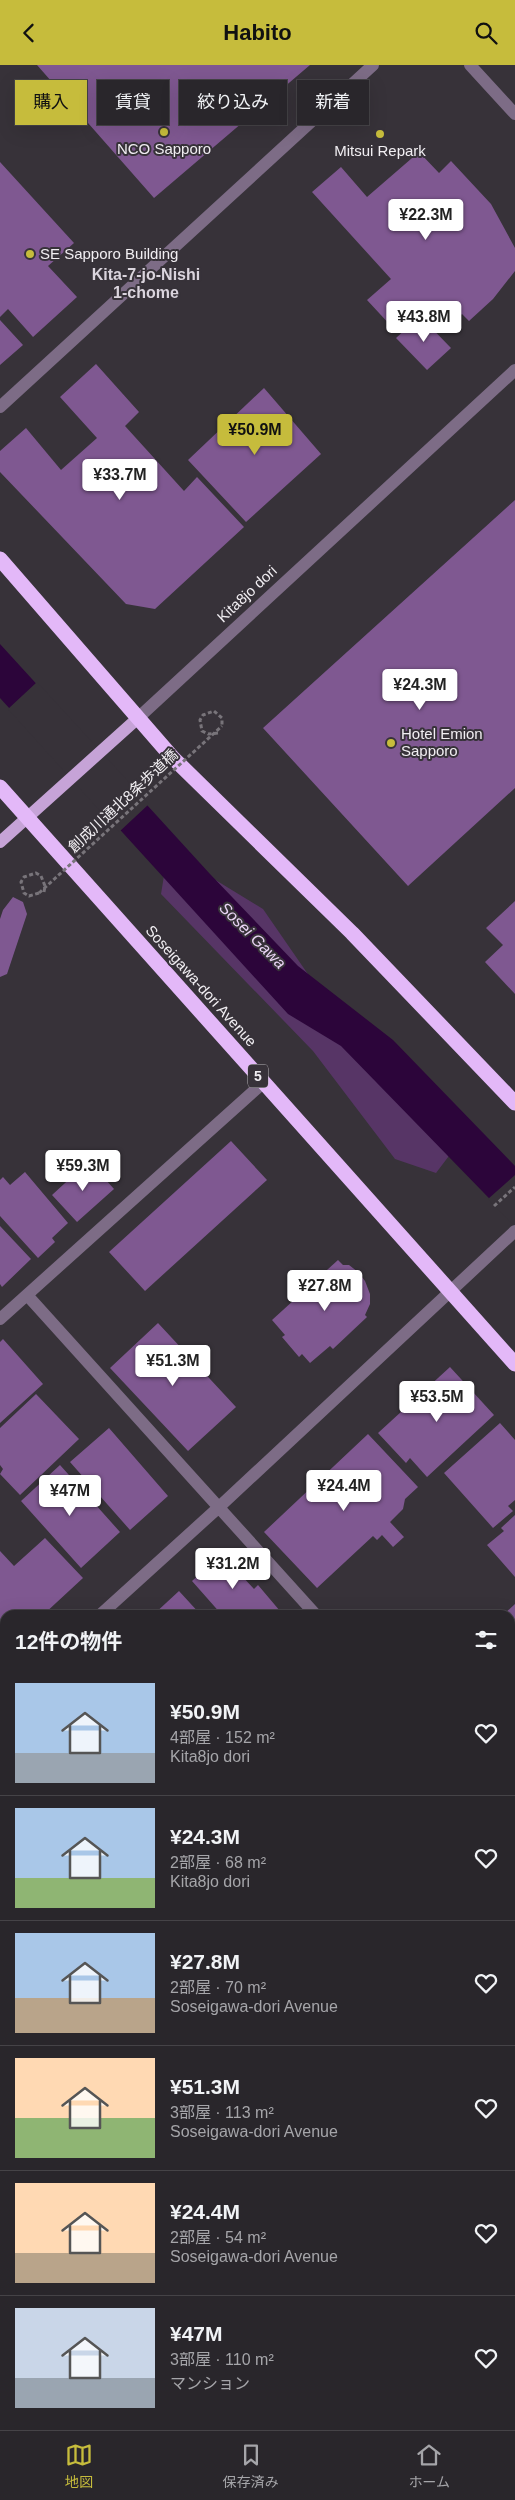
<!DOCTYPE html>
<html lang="ja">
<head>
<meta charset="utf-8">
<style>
  :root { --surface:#29262b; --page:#312e33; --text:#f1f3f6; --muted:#a5a5a9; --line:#454347; --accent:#c6bc3c }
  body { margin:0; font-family:Helvetica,"Noto Sans JP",sans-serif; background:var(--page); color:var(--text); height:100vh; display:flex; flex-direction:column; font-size:19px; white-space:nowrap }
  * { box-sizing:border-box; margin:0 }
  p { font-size:16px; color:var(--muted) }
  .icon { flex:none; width:28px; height:28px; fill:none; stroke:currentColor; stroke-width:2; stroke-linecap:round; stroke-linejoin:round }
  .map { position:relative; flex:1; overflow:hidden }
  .details { position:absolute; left:0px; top:1545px; width:515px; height:820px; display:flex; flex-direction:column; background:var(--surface); border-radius:15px 15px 0 0; box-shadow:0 5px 20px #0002,0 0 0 1px var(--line) }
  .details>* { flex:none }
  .hud { position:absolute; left:15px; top:15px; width:485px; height:45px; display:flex; gap:10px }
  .price { position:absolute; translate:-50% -42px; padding:0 11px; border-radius:5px; background:#fff; color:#222; font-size:16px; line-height:32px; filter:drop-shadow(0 1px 2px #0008) }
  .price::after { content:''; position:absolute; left:50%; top:30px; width:15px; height:11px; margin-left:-8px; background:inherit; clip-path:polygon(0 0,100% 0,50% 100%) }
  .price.active { background:var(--accent); color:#111 }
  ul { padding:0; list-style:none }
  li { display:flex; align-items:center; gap:15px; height:125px; padding:0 15px }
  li+li { border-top:1px solid var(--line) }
  li span { display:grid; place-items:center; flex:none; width:140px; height:100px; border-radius:0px; color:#555 }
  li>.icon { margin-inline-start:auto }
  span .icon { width:60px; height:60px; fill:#fffc; stroke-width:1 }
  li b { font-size:21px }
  h2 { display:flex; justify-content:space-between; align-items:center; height:60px; padding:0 15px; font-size:21px }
  .tag { padding:0 18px; border-radius:0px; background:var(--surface); box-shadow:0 5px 20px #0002,0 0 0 1px var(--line); font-size:18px; line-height:45px }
  .tag.active { background:var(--accent); color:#111 }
  header { display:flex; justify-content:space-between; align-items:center; height:65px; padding:0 15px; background:var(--accent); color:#111; font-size:22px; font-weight:600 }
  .tab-bar { display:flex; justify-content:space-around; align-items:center; height:70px; border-top:1px solid var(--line); background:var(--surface); font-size:14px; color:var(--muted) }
  .tab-bar a { display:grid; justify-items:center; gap:2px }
  .tab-bar .active { color:var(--accent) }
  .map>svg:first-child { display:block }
  .green { fill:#573566 }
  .water { fill:#2c053a }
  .pier { fill:#373239 }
  .building { fill:#7f5891 }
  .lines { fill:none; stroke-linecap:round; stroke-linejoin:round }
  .path { stroke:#78747a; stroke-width:3; stroke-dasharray:4 2.5; stroke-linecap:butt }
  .minor { stroke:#7d6c86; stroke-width:12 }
  .major { stroke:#c6a3d7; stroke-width:12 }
  .highway { stroke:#e3b8f8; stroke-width:15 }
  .path-bridge { stroke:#78747a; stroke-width:3; stroke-dasharray:4 2.5; stroke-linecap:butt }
  .poi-dot { fill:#c6bc3c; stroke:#373239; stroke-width:2 }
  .labels { text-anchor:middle; stroke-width:4; stroke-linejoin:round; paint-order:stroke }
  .shield { fill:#373239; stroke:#b9b6ba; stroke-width:1 }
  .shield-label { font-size:14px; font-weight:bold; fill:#f1eef2 }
  .poi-label { font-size:15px; fill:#f1eef2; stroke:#373239 }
  .street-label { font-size:15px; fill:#f1eef2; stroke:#373239 }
  .neighbourhood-label { font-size:16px; font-weight:bold; fill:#dad4dd; stroke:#373239 }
  .water-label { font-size:16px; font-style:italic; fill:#ebd5f6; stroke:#373239 }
</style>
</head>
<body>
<header><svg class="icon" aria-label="back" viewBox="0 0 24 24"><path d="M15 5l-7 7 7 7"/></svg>Habito<svg class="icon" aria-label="search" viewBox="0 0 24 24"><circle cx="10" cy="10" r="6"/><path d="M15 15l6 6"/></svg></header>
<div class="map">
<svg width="515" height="2365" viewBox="0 0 515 2365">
  <rect width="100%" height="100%" fill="#373239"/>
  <!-- green -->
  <path class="green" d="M168 786 263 844 312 915 458 1079 436 1108 395 1094 313 986 161 829Z"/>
  <!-- water -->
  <path class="water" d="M0 579 210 809 298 901 393 975 515 1101V1160L341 981 288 949 0 633Z"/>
  <!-- pier -->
  <path class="pier" d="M37 617 149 739 119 767 8 644Z
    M515 1110V1162L488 1134Z"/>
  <!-- building -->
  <path class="building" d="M37 0H310L154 133Z
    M419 87 439 108 451 96 491 139 515 183V206L493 234 469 256 462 249 440 268 416 241 392 262 367 235 391 214 312 127 341 102 367 132Z
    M0 97 74 178 48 201 77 232 33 272 8 244 0 252Z
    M420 251 451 283 427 305 396 273Z
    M0 255 23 280 0 300Z
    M96 299 139 347 125 361 184 426 197 412 244 462 155 544 126 539 0 407V386L26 363 61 405 97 373 60 332Z
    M264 323 321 389 246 457 188 395Z
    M515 435V723L408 821 263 663Z
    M13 832 23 837 27 849 7 909 0 912V854L3 845Z
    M515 836V929L485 897 503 880 486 863Z
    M231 1076 267 1115 145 1226 109 1187Z
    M89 1096 114 1124 77 1157 52 1130Z
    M25 1107 68 1158 52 1173 55 1177 38 1193 0 1151V1115L3 1112 10 1120Z
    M0 1161 31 1194 2 1222 0 1219Z
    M338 1195 343 1200H349L358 1207 365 1216 370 1229V1239L365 1250 367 1252 333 1284 330 1281 310 1298 302 1289 299 1292 282 1272 285 1270 272 1255Z
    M158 1258 236 1342 188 1386 110 1303Z
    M3 1274 43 1319 0 1358V1277Z
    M450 1302 494 1350 427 1412 410 1393 406 1398 378 1368Z
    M36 1329 79 1374 20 1430 0 1409 3 1404 0 1400V1363Z
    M500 1358 515 1375V1435L508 1441 513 1446 493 1463 444 1408Z
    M109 1363 168 1431 130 1465 70 1397Z
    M368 1369 418 1422 405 1434 403 1444 390 1457 404 1472 393 1482 382 1470 377 1475 373 1471 317 1523 264 1467Z
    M60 1400 120 1467 81 1503 21 1436Z
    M515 1450V1512L487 1480 504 1466 501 1463Z
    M45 1473 83 1513 43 1550H5V1586L0 1590V1486L14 1501Z
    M227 1485 246 1507 241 1510 254 1524 258 1520 280 1546 275 1550H222L192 1516Z
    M179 1526 201 1550H153Z
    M515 1539V1582L510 1586V1550H503Z
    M510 1599 515 1605V1697L510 1701Z
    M5 1828V1914L0 1909V1833Z
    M510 1831 515 1837V1937L510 1932Z
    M0 1967 5 1973V2081L0 2076Z
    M510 2354 515 2359V2365H464L460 2360H510Z
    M317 2360H420L424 2365H321Z"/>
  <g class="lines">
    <!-- path -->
    <path class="path" d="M218 668 208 669 202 666 200 655 203 650 214 646 222 653V661
      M39 828 29 831 24 828 21 817 24 812 36 808 41 811 45 821 44 827
      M494 1141 515 1122"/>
    <!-- minor -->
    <path class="minor" d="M470 0 515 49
      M0 342 373 0
      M138 653 515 305
      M27 1230 316 1550
      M0 1254 264 1017
      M100 1550 218 1443 515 1166
      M0 1641 5 1636
      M0 1683 5 1688
      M510 1771 515 1777
      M510 2030 515 2025
      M510 2243 515 2248
      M156 2365 162 2360"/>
    <!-- major -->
    <path class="major" d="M0 777 138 653"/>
    <!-- highway -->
    <path class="highway" d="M0 494 172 692 352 868 515 1038
      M0 722 515 1299"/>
    <!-- path-bridge -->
    <path class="path-bridge" d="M39 828 222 661"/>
  </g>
  <!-- markers -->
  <g class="poi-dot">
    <circle cx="164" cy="67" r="5"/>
    <circle cx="380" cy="69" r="5"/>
    <circle cx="30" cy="189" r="5"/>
    <circle cx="391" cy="678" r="5"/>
  </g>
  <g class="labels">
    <!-- shield labels -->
    <rect class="shield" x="248" y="999.5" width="20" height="23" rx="4"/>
    <g class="shield-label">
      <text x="258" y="1016">5</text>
    </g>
    <!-- poi labels -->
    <g class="poi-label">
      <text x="164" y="89">NCO Sapporo</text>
      <text x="380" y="91">Mitsui Repark</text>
      <text x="40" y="194" text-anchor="start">SE Sapporo Building</text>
      <text x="401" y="674" text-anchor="start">Hotel Emion<tspan x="401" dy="17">Sapporo</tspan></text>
    </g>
    <!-- street labels -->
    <g class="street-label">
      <text transform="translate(247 529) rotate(-43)" y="5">Kita8jo dori</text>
      <text transform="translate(123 736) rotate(-43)" y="5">創成川通北8条歩道橋</text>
      <text transform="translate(201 921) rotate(48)" y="5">Soseigawa-dori Avenue</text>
    </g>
    <!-- neighbourhood labels -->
    <g class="neighbourhood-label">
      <text x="146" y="215">Kita-7-jo-Nishi<tspan x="146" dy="18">1-chome</tspan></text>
    </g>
    <!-- water labels -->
    <g class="water-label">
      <text transform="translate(253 870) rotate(45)" y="6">Sosei Gawa</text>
    </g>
  </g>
</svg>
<b class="price" style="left:426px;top:176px">¥22.3M</b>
<b class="price" style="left:424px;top:278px">¥43.8M</b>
<b class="price active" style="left:255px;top:391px">¥50.9M</b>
<b class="price" style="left:120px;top:436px">¥33.7M</b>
<b class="price" style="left:420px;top:646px">¥24.3M</b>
<b class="price" style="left:83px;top:1127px">¥59.3M</b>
<b class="price" style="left:325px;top:1247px">¥27.8M</b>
<b class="price" style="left:173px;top:1322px">¥51.3M</b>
<b class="price" style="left:437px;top:1358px">¥53.5M</b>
<b class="price" style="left:344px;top:1447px">¥24.4M</b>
<b class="price" style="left:70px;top:1452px">¥47M</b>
<b class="price" style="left:233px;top:1525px">¥31.2M</b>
<div class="hud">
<a class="tag active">購入</a>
<a class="tag">賃貸</a>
<a class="tag">絞り込み</a>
<a class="tag">新着</a>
</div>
<section class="details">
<h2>12件の物件<svg class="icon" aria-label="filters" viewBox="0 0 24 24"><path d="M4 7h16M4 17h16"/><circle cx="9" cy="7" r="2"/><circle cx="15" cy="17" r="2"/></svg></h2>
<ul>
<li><span style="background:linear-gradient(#a9c7e8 70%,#9aa5b1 0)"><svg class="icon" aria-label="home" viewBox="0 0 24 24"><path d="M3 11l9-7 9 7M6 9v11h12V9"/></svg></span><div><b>¥50.9M</b><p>4部屋 · 152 m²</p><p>Kita8jo dori</p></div><svg class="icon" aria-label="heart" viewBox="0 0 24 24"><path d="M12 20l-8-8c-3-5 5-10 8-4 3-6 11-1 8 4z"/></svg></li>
<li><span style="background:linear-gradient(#a9c7e8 70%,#8fb573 0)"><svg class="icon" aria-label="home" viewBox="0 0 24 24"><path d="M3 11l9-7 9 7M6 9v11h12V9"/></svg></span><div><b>¥24.3M</b><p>2部屋 · 68 m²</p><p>Kita8jo dori</p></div><svg class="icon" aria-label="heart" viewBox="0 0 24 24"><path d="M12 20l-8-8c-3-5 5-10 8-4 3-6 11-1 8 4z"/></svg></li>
<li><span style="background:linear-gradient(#a9c7e8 65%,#b9a48a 0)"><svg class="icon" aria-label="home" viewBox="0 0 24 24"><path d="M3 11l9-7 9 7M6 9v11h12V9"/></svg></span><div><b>¥27.8M</b><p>2部屋 · 70 m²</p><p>Soseigawa-dori Avenue</p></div><svg class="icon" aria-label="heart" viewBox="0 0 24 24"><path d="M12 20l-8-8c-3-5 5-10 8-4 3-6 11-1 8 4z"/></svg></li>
<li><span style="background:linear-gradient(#ffd9b3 60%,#8fb573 0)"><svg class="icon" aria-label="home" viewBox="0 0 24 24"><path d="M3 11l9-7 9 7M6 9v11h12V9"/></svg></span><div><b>¥51.3M</b><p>3部屋 · 113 m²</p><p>Soseigawa-dori Avenue</p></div><svg class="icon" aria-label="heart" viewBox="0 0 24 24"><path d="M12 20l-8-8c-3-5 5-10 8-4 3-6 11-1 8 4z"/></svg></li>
<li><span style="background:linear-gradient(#ffd9b3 70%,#b9a48a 0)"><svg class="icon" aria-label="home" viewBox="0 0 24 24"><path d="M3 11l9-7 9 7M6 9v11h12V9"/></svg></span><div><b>¥24.4M</b><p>2部屋 · 54 m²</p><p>Soseigawa-dori Avenue</p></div><svg class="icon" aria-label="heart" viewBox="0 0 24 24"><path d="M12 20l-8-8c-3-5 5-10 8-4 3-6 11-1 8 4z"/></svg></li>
<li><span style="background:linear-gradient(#c9d6e8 70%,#9aa5b1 0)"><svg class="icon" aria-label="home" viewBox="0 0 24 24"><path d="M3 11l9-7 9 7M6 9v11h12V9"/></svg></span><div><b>¥47M</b><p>3部屋 · 110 m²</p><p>マンション</p></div><svg class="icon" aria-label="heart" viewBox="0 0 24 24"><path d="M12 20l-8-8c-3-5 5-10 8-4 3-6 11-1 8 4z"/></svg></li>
</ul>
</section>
</div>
<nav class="tab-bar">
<a class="active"><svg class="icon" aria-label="map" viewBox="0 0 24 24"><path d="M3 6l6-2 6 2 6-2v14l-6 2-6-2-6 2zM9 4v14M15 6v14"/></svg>地図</a>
<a><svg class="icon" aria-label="saved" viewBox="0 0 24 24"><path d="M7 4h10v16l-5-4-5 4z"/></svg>保存済み</a>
<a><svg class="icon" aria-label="home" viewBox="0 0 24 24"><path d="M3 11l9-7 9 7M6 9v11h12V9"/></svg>ホーム</a>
</nav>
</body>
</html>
